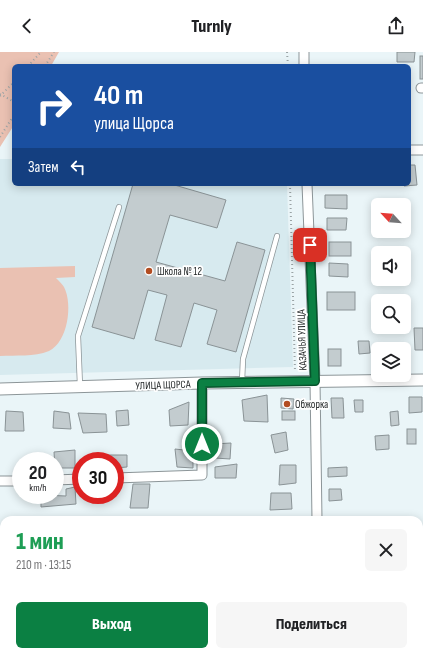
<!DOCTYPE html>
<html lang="ru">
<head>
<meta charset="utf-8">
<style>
  :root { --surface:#fff; --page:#f6f6f6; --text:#202124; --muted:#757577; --accent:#0b8043 }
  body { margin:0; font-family:"Sofia Sans Condensed",sans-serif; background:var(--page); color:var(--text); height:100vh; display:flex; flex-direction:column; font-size:15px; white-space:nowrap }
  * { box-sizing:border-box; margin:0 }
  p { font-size:13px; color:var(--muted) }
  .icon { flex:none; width:22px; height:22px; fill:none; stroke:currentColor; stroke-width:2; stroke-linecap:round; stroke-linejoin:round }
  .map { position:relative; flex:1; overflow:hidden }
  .drawer { position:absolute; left:0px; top:464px; width:423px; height:140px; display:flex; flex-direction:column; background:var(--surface); border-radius:12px 12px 0 0; box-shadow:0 2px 10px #0003 }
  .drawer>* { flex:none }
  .top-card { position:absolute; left:12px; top:12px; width:399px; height:122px; border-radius:6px; box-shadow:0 2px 10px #0003; background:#1a4fa0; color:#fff; overflow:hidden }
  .needle { width:26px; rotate:296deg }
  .tools { position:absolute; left:371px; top:146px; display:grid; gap:8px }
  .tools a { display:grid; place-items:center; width:40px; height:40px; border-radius:6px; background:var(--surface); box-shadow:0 2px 10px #0003; font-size:20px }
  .speed { position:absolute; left:12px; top:400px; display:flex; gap:8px; font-size:20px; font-weight:700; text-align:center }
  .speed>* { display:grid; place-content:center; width:52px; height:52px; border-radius:50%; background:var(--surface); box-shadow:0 2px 10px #0003; line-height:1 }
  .speed small { font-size:10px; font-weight:400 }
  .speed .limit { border:6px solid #d22; background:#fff; color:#111 }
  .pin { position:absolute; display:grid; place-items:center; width:34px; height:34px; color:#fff; margin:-17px; border-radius:8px; box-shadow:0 2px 6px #0006 }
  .me { position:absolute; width:44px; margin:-22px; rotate:0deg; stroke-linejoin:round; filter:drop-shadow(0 0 3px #0008) }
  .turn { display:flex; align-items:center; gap:14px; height:84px; padding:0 16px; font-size:18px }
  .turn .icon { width:52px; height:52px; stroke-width:2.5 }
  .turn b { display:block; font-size:28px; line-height:34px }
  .then { display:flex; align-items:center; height:38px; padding:0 16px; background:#0003; gap:8px; font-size:15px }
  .round { display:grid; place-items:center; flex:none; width:42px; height:42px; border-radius:6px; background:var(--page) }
  .headline { display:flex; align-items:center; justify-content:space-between; height:68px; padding:0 16px }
  h1 { font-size:24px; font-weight:800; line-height:30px; color:#1e9e55 }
  .button { display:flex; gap:8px; margin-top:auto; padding:8px 16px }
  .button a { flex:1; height:46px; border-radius:6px; background:var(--accent); color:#fff; font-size:16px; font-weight:800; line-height:46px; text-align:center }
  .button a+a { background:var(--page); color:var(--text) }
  header { display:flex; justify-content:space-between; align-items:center; height:52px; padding:0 16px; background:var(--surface); font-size:18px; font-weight:800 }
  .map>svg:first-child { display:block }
</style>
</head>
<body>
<header><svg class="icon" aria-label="back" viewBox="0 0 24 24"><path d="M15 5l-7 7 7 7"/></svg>Turnly<svg class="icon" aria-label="share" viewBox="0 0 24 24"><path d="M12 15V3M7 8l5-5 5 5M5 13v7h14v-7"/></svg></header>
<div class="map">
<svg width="423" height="604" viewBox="0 0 423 604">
  <rect width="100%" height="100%" fill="#eaf5f8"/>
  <!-- built -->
  <path fill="#d7eaef" d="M 0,107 L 14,107 L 14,132 L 287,132 L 293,315 L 0,323 Z"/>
  <!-- green -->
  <g fill="#eac1b2">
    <path d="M 0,0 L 59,0 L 51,14 L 14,14 L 14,73 L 0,95 Z"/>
    <path d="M 75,214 L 75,225 L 56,226 C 59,229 62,232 64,235 C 73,252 68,290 49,299 C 34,305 16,303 0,304 L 0,216 Z"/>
  </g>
  <!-- building -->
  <g fill="#c3cccf" stroke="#8a9396">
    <path d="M 397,0 L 415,0 L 414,10 L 397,10 Z"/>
    <rect x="420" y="4" width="3" height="23"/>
    <path d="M 409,113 L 415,113 L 417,133 L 404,134 L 404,132 L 409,132 Z"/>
    <path d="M 133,132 L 171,132 L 226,148 L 217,176 L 170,163 L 156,210 L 225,229 L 237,190 L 265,198 L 236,300 L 207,292 L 217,258 L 194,251 L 181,295 L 155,288 L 167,243 L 148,238 L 134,287 L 92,275 Z"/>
    <path d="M 325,143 L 347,143 L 347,157 L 325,156 Z"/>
    <path d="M 327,166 L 347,166 L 346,178 L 327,178 Z"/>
    <rect x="329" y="190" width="22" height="14"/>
    <path d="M 329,211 L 348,212 L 348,225 L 329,224 Z"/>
    <rect x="327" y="240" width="28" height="18"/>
    <path d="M 414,276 L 423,276 L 423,298 L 415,298 Z"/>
    <path d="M 358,289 L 369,289 L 370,301 L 359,302 Z"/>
    <path d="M 396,294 L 407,294 L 408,310 L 404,310 L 404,297 L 396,297 Z"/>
    <rect x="328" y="297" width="13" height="17"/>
    <path d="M 267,343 L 268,370 L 244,369 L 242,348 Z"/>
    <path d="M 409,345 L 422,345 L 422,360 L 409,361 Z"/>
    <path d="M 281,346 L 294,347 L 293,357 L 281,356 Z"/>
    <path d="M 331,346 L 343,346 L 344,366 L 332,366 Z"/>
    <path d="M 354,348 L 363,348 L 363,360 L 355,360 Z"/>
    <path d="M 189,350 L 188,373 L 170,374 L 169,358 Z"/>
    <path d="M 128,358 L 129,373 L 117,374 L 116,359 Z"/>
    <path d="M 6,359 L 23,360 L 24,379 L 5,379 Z"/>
    <path d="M 54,359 L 69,361 L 71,377 L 53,376 Z"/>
    <rect x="282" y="359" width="13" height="9"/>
    <path d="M 398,359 L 399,373 L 391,374 L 390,360 Z"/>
    <path d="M 78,361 L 106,362 L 107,380 L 83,381 Z"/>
    <rect x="407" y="377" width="9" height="15"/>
    <path d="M 286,380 L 288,398 L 275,401 L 271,383 Z"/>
    <path d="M 389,383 L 389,397 L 376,398 L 375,384 Z"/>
    <path d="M 231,391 L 230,407 L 215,406 L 213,392 Z"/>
    <path d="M 175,397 L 193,399 L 193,416 L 177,415 Z"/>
    <path d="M 75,398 L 75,416 L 55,416 L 54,400 Z"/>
    <path d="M 107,403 L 127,403 L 127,415 L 115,416 L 115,409 L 107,409 Z"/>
    <path d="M 237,412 L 236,426 L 215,426 L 215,415 Z"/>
    <path d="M 280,413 L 296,413 L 296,431 L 279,433 Z"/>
    <path d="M 347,415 L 347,424 L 328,425 L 328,416 Z"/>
    <path d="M 133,432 L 150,432 L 148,456 L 130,456 Z"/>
    <path d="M 75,435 L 76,452 L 41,455 L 41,443 L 66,444 L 66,437 Z"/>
    <path d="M 329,437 L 341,437 L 342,448 L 329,449 Z"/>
    <path d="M 271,441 L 291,441 L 292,457 L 270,458 Z"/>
    <path d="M 296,465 L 296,468 L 274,468 L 274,466 Z"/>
    <path d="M 365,465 L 365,468 L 331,467 Z"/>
    <rect x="419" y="515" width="4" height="29"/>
    <path d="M 0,570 L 4,571 L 4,585 L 0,585 Z"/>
  </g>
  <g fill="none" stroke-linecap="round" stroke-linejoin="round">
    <!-- service casing -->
    <g stroke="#8c9598" stroke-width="6">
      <g id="service">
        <path d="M 242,330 L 243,307 L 277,184"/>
        <path d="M 80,334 L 78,284 L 119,155"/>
      </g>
    </g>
    <!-- minor casing -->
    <g stroke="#8c9598" stroke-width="11">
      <g id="minor">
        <path d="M 304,0 L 304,14"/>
        <path d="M 421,36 L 423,36"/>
        <path d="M 409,98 L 423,98"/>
        <path d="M 307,132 L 315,329 L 317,468"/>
        <path d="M 115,426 L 202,423 L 202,331"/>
        <path d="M 55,428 L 81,427"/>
        <path d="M 0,429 L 21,429"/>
        <path d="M 419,591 L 423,591"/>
        <path d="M 320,600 L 320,604"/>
        <path d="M 74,604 L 188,600"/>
      </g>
    </g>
    <!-- tertiary casing -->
    <g stroke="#8c9598" stroke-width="13">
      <path id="tertiary" d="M 0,337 L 202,331 L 423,328"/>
    </g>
    <!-- path -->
    <g stroke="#9aa3a5" stroke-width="2" stroke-dasharray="1 3" stroke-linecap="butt">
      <path d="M 287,0 L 288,14"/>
      <path d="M 28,14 L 41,0"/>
      <path d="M 45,14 L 54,0"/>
      <path d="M 0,42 L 14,50"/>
      <path d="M 0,44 L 14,30"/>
      <path d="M 0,85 L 14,63"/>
      <path d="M 290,132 L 295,319"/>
    </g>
    <!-- service -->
    <use href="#service" stroke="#fff" stroke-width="4.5"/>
    <!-- minor -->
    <use href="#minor" stroke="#fff" stroke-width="9"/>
    <!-- tertiary -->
    <use href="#tertiary" stroke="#fff" stroke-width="11"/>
  </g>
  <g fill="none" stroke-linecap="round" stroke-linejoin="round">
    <!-- route casing -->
    <g stroke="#07532c" stroke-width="10">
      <path id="route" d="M 202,392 L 202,331 L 315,329 L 310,193"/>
    </g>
    <!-- route -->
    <use href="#route" stroke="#0b8043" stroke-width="7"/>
  </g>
  <!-- markers -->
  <g fill="#b34d22" stroke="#fff" stroke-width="1.5">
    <circle cx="149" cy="219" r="4"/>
    <circle cx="287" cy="352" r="4"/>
  </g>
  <g text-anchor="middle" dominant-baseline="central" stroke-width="3.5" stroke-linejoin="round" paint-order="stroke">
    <!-- poi labels -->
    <g font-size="11" fill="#1f2324" stroke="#fff" text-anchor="start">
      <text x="157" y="219">Школа № 12</text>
      <text x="295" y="352">Обжорка</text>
    </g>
    <!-- street labels -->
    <g font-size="11" fill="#1f2324" stroke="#fff">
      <text transform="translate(302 288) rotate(-92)">КАЗАЧЬЯ УЛИЦА</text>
      <text transform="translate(163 333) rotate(-2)">УЛИЦА ЩОРСА</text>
    </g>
  </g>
</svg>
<div class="tools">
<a><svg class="needle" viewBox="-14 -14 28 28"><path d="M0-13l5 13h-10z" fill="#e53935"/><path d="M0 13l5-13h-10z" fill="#757577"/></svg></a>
<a><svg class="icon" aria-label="sound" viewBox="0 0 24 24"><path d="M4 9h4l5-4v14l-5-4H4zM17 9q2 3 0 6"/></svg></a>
<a><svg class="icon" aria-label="search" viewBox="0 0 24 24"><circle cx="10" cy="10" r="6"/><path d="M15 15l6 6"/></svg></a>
<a><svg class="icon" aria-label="layers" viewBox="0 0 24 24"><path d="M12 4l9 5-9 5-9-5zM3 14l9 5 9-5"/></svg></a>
</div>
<div class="speed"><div>20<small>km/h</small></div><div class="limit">30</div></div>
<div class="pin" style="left:310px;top:193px;background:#d93025"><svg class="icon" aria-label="arrive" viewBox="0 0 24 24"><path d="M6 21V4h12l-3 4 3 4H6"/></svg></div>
<svg class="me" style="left:202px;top:392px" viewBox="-20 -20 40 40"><circle r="17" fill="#0b8043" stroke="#fff" stroke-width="3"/><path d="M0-11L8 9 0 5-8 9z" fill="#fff"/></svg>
<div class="top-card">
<div class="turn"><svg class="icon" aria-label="right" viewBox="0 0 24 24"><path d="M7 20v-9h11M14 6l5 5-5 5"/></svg><div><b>40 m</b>улица Щорса</div></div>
<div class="then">Затем<svg class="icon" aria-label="left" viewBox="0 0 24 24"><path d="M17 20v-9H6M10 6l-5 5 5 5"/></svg></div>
</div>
<section class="drawer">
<div class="headline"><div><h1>1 мин</h1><p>210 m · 13:15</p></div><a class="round"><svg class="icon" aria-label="close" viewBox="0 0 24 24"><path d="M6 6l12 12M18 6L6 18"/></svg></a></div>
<div class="button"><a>Выход</a><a>Поделиться</a></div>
</section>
</div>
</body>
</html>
